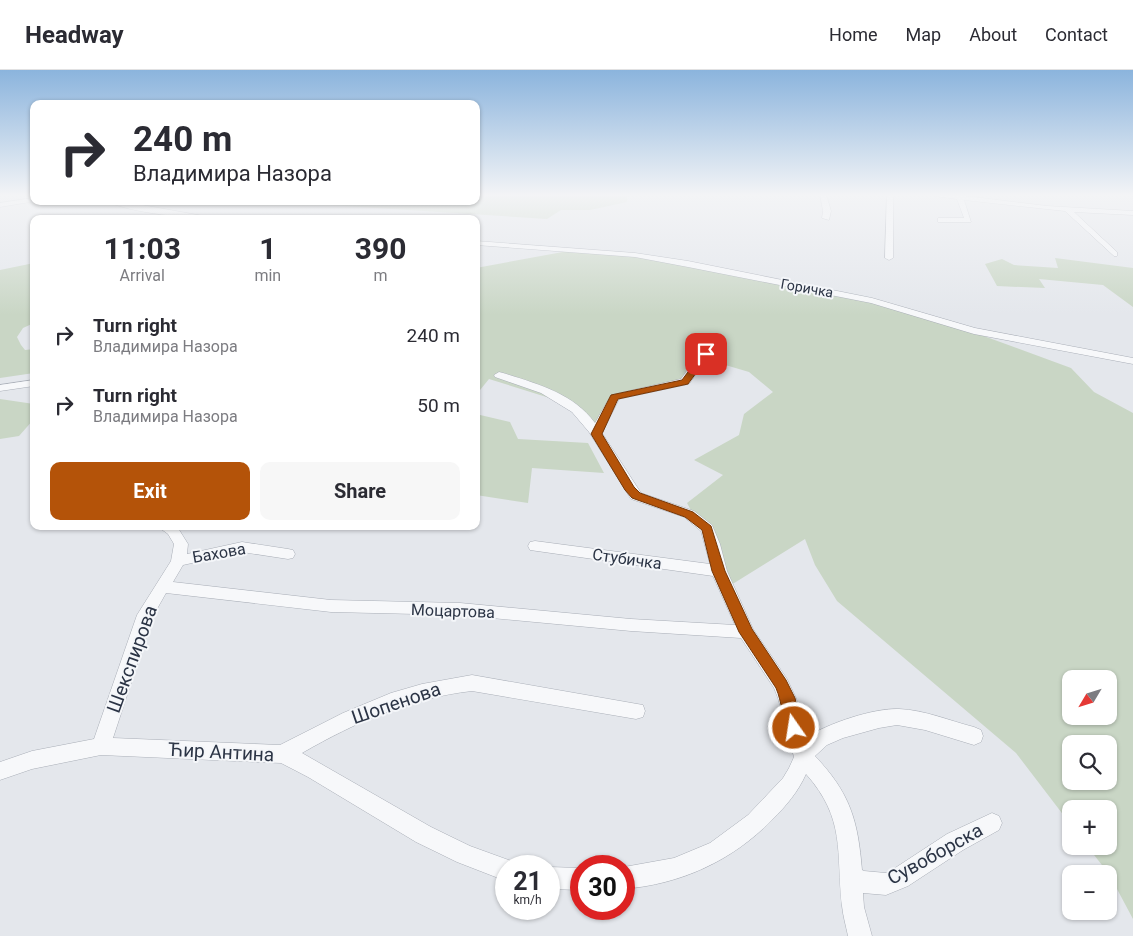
<!DOCTYPE html>
<html lang="en">
<head>
<meta charset="utf-8">
<style>
  :root { --surface:#fff; --page:#f7f7f7; --text:#2b2b33; --muted:#7c7c81; --line:#e1e1e2; --accent:#b45309 }
  body { margin:0; font-family:Roboto,sans-serif; background:var(--page); color:var(--text); height:100vh; display:flex; flex-direction:column; font-size:19px; white-space:nowrap }
  * { box-sizing:border-box; margin:0 }
  p { font-size:16px; color:var(--muted) }
  .icon { flex:none; width:28px; height:28px; fill:none; stroke:currentColor; stroke-width:2; stroke-linecap:round; stroke-linejoin:round }
  .map { position:relative; flex:1; overflow:hidden }
  .panel { position:absolute; left:30px; top:145px; width:450px; height:315px; display:flex; flex-direction:column; background:var(--surface); border-radius:10px; box-shadow:0 1px 4px #0004 }
  .panel>* { flex:none }
  .top-card { position:absolute; left:30px; top:30px; width:450px; height:105px; border-radius:10px; box-shadow:0 1px 4px #0004; background:#fff; color:var(--text); overflow:hidden }
  .needle { width:32px; rotate:232deg }
  .fabs { position:absolute; left:1062px; top:600px; display:grid; gap:10px }
  .fabs a { display:grid; place-items:center; width:55px; height:55px; border-radius:10px; background:var(--surface); box-shadow:0 1px 4px #0004; font-size:25px }
  .speed { position:absolute; left:495px; top:785px; display:flex; gap:10px; font-size:25px; font-weight:700; text-align:center }
  .speed>* { display:grid; place-content:center; width:65px; height:65px; border-radius:50%; background:var(--surface); box-shadow:0 1px 4px #0004; line-height:1 }
  .speed small { font-size:12px; font-weight:400 }
  .speed .limit { border:8px solid #d22; background:#fff; color:#111 }
  .pin { position:absolute; display:grid; place-items:center; width:42px; height:42px; color:#fff; margin:-21px; border-radius:10px; box-shadow:0 2px 8px #0006 }
  .me { position:absolute; width:55px; margin:-28px; rotate:347deg; stroke-linejoin:round; filter:drop-shadow(0 0 4px #0008) }
  .turn { display:flex; align-items:center; gap:18px; height:105px; padding:0 20px; font-size:22px }
  .turn .icon { width:65px; height:65px; stroke-width:2.5 }
  .turn b { display:block; font-size:35px; line-height:42px }
  .eta { display:flex; justify-content:space-evenly; align-items:center; height:85px; text-align:center }
  .eta b { font-size:30px; font-weight:700; line-height:35px }
  .cta { display:flex; gap:10px; margin-top:auto; padding:10px 20px }
  .cta a { flex:1; height:58px; border-radius:10px; background:var(--accent); color:#fff; font-size:20px; font-weight:700; line-height:58px; text-align:center }
  .cta a+a { background:var(--page); color:var(--text) }
  ul { padding:0; list-style:none }
  li { display:flex; align-items:center; gap:15px; height:70px; padding:0 20px }
  li div { flex:1 }
  li b { display:block; font-size:19px }
  li em { font-style:normal }
  header { display:flex; align-items:center; gap:30px; box-sizing:border-box; height:70px; padding:0 25px; background:var(--surface); border-bottom:1px solid var(--line) }
  header strong { font-size:24px }
  nav { display:flex; gap:28px; margin-inline-start:auto; font-size:18px }
  .map>svg:first-child { display:block }
</style>
</head>
<body>
<header>
<strong>Headway</strong>
<nav><a>Home</a><a>Map</a><a>About</a><a>Contact</a></nav>
</header>
<div class="map">
<svg width="1133" height="866" viewBox="0 0 1133 866">
  <rect width="100%" height="100%" fill="#e4e7ec"/>
  <!-- green -->
  <g fill="#c9d6c5" fill-rule="evenodd">
    <path d="M 476,124 L 627,124 L 627,132 L 590,140 L 561,140 L 547,149 L 329,135 L 337,131 L 476,131 Z"/>
    <path d="M 568,181 L 636,187 L 853,227 L 970,261 L 1071,298 L 1094,322 L 1133,343 L 1133,849 L 1109,804 L 1087,776 L 1109,776 L 1109,739 L 1071,739 L 1071,755 L 1016,683 L 837,531 L 815,495 L 805,469 L 731,515 L 687,433 L 723,405 L 694,390 L 739,365 L 744,344 L 773,322 L 749,302 L 695,286 L 682,311 L 612,325 L 594,355 L 556,330 L 489,309 L 476,325 L 476,198 ZM 1071,609 L 1109,609 L 1109,646 L 1071,646 ZM 1071,674 L 1109,674 L 1109,711 L 1071,711 Z"/>
    <path d="M 1055,188 L 1133,198 L 1133,237 L 1103,215 L 1039,209 L 1045,218 L 997,216 L 985,194 L 1002,189 L 1014,195 L 1058,198 Z"/>
    <path d="M 34,193 L 34,253 L 23,258 L 17,267 L 21,275 L 25,280 L 34,279 L 34,303 L 0,308 L 0,200 Z"/>
    <path d="M 0,329 L 34,334 L 34,349 L 19,366 L 0,369 Z"/>
    <path d="M 476,344 L 510,352 L 518,369 L 588,373 L 604,403 L 532,398 L 528,433 L 476,425 Z"/>
  </g>
  <g fill="none" stroke-linecap="round" stroke-linejoin="round">
    <!-- street casing -->
    <g stroke="#a9aeb7" stroke-width="1">
      <g id="street">
        <path d="M 820,124 L 826,124 L 831,141 L 829,150 L 822,148 L 823,141 Z"/>
        <path d="M 887,124 L 893,124 L 893,188 L 889,190 L 885,188 Z"/>
        <path d="M 931,124 L 949,124 L 1047,136 L 1133,141 L 1133,145 L 1074,142 L 1117,182 L 1117,186 L 1114,186 L 1065,141 L 964,130 L 971,152 L 938,152 L 938,148 L 964,148 L 957,129 L 934,126 Z"/>
        <path d="M 34,128 L 34,131 L 36,131 L 0,137 L 0,133 Z"/>
        <path d="M 107,131 L 120,131 L 220,149 C 194,149 128,143 107,131 Z"/>
        <path d="M 476,171 L 635,183 L 688,191 L 872,228 L 975,258 L 1133,288 L 1133,294 L 974,264 L 871,233 L 688,197 L 635,187 L 476,175 Z"/>
        <path d="M 716,265 L 721,268 L 689,314 L 619,329 L 602,363 L 641,423 L 694,441 L 712,455 L 720,474 L 727,501 L 753,559 L 787,609 L 796,628 L 807,667 C 829,653 874,638 899,639 C 925,640 950,651 974,657 L 981,660 L 983,666 L 981,672 L 974,675 L 925,660 L 897,655 L 879,658 L 843,668 L 827,675 L 815,686 C 850,723 858,750 862,800 L 864,801 L 886,803 L 892,800 L 947,764 L 992,743 L 999,746 L 1002,753 L 999,760 L 963,780 L 908,816 L 886,825 L 863,823 L 864,837 L 872,866 L 848,866 C 846,856 843,846 842,836 C 836,782 846,749 806,704 C 798,722 786,736 772,750 C 732,791 681,814 624,819 L 624,797 L 674,788 L 710,773 L 748,745 L 783,708 L 789,698 L 794,687 L 778,628 L 774,618 L 741,568 L 631,561 L 460,545 L 331,542 L 166,523 L 153,546 L 113,668 L 280,675 L 343,643 L 391,623 L 422,614 L 472,605 L 643,635 L 645,641 L 643,647 L 636,649 L 472,621 C 410,628 356,652 302,683 L 431,757 L 470,776 L 514,792 L 515,796 L 506,796 L 506,811 L 457,792 L 416,772 L 308,707 L 281,693 L 101,685 L 32,699 L 0,710 L 0,692 L 32,681 L 94,669 L 137,545 L 171,491 L 174,474 L 168,464 L 157,456 L 178,458 L 188,474 L 187,484 L 242,472 L 288,479 L 293,480 L 295,484 L 293,488 L 288,489 L 242,482 L 183,495 L 173,512 L 331,530 L 460,533 L 631,549 L 735,555 L 713,506 L 530,480 L 528,476 L 530,472 L 535,471 L 710,494 L 701,461 L 684,447 L 631,429 L 589,362 L 572,342 L 541,323 L 495,307 L 494,305 L 499,302 L 503,303 C 537,314 573,323 595,353 L 611,325 L 681,309 L 712,266 Z"/>
        <path d="M 34,310 L 34,316 L 0,321 L 0,315 Z"/>
        <path d="M 549,797 L 581,798 L 581,820 L 549,819 Z"/>
      </g>
    </g>
    <!-- street -->
    <use href="#street" fill="#f7f8fa" fill-rule="evenodd"/>
  </g>
  <!-- sky -->
  <linearGradient id="sky" x2="0" y2="1"><stop stop-color="#8bb4dd"/><stop offset="0.51" stop-color="#f3f4f6"/><stop offset="1" stop-color="#f3f4f6" stop-opacity="0"/></linearGradient>
  <rect width="1133" height="245" fill="url(#sky)"/>
  <!-- route -->
  <path fill="#b45309" stroke="#753606" d="M 703,282 L 710,284 L 688,314 L 618,329 L 602,364 L 634,417 L 640,423 L 693,442 L 711,456 L 725,501 L 752,559 L 786,610 L 795,628 L 802,658 L 800,663 L 794,665 L 789,663 C 782,648 782,632 776,618 L 739,562 L 712,501 L 702,460 L 685,447 L 632,428 L 625,420 L 591,364 L 611,325 L 682,310 Z"/>
  <g text-anchor="middle" dominant-baseline="central" stroke-width="4" stroke-linejoin="round" paint-order="stroke">
    <!-- far-street labels -->
    <g font-size="14" fill="#2b3445" stroke="#f4f6f9">
      <text transform="translate(807 218) rotate(10)">Горичка</text>
    </g>
    <!-- street labels -->
    <g font-size="16" fill="#2b3445" stroke="#f4f6f9">
      <text transform="translate(219 483) rotate(-10)">Бахова</text>
      <text transform="translate(627 489) rotate(8)">Стубичка</text>
      <text transform="translate(453 541) rotate(2)">Моцартова</text>
    </g>
    <!-- near-street labels -->
    <g font-size="19" fill="#2b3445" stroke="#f4f6f9">
      <text transform="translate(132 589) rotate(-70)">Шекспирова</text>
      <text transform="translate(396 633) rotate(-19)">Шопенова</text>
      <text transform="translate(221 682) rotate(3)">Ћир Антина</text>
      <text transform="translate(935 784) rotate(-29)">Сувоборска</text>
    </g>
  </g>
</svg>
<div class="fabs">
<a><svg class="needle" viewBox="-14 -14 28 28"><path d="M0-13l5 13h-10z" fill="#e53935"/><path d="M0 13l5-13h-10z" fill="#7c7c81"/></svg></a>
<a><svg class="icon" aria-label="search" viewBox="0 0 24 24"><circle cx="10" cy="10" r="6"/><path d="M15 15l6 6"/></svg></a>
<a>+</a>
<a>−</a>
</div>
<div class="speed"><div>21<small>km/h</small></div><div class="limit">30</div></div>
<div class="pin" style="left:706px;top:284px;background:#d93025"><svg class="icon" aria-label="arrive" viewBox="0 0 24 24"><path d="M6 21V4h12l-3 4 3 4H6"/></svg></div>
<svg class="me" style="left:794px;top:658px" viewBox="-20 -20 40 40"><circle r="17" fill="#b45309" stroke="#fff" stroke-width="3"/><path d="M0-11L8 9 0 5-8 9z" fill="#fff"/></svg>
<div class="top-card">
<div class="turn"><svg class="icon" aria-label="right" viewBox="0 0 24 24"><path d="M7 20v-9h11M14 6l5 5-5 5"/></svg><div><b>240 m</b>Владимира Назора</div></div>
</div>
<section class="panel">
<div class="eta">
<div><b>11:03</b><p>Arrival</p></div>
<div><b>1</b><p>min</p></div>
<div><b>390</b><p>m</p></div>
</div>
<ul>
<li><svg class="icon" aria-label="right" viewBox="0 0 24 24"><path d="M7 20v-9h11M14 6l5 5-5 5"/></svg><div><b>Turn right</b><p>Владимира Назора</p></div><em>240 m</em></li>
<li><svg class="icon" aria-label="right" viewBox="0 0 24 24"><path d="M7 20v-9h11M14 6l5 5-5 5"/></svg><div><b>Turn right</b><p>Владимира Назора</p></div><em>50 m</em></li>
</ul>
<div class="cta"><a>Exit</a><a>Share</a></div>
</section>
</div>
</body>
</html>
